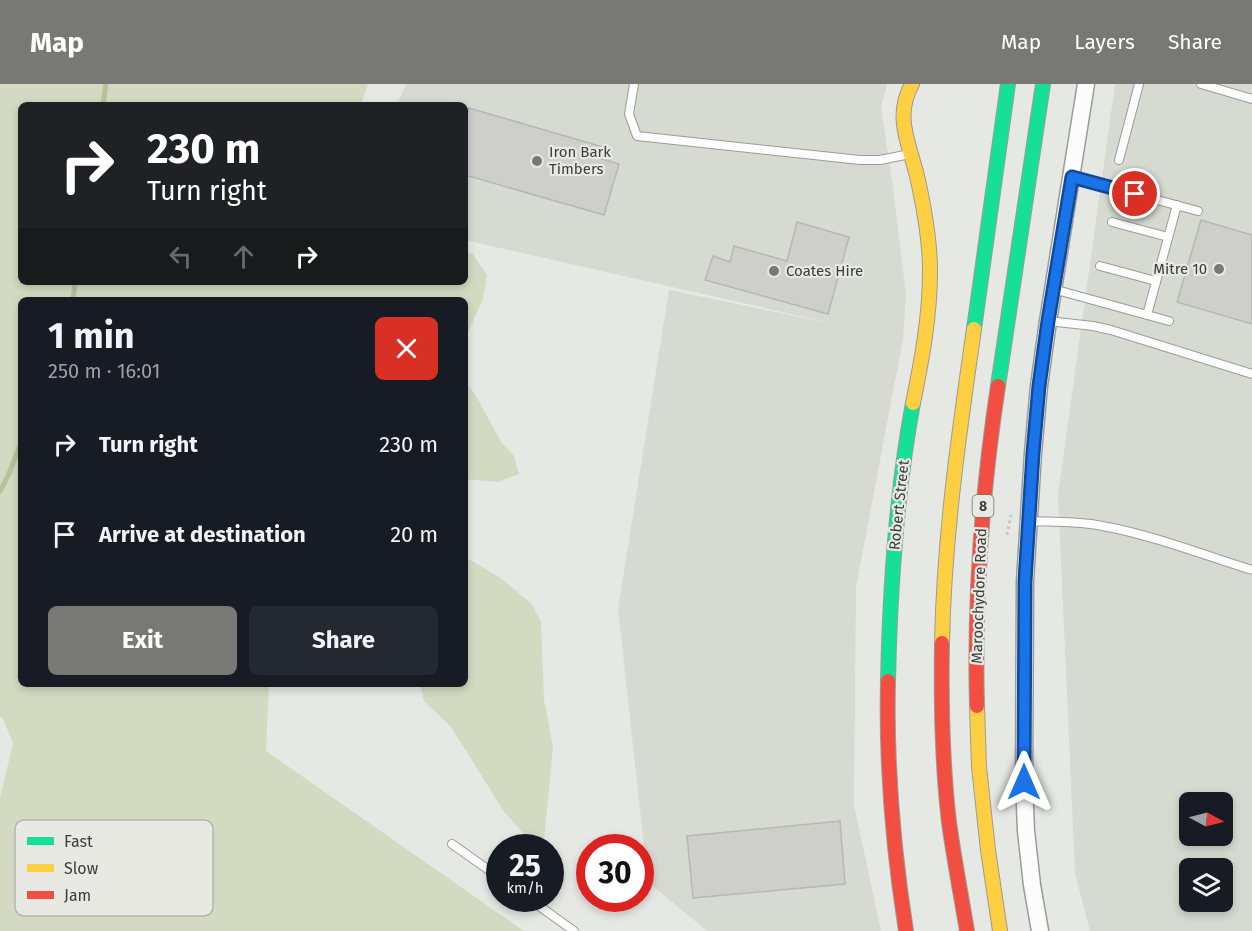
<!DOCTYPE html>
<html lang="en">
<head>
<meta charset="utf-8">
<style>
  :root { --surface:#171b24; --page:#242831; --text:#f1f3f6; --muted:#9ea1a6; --accent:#787975 }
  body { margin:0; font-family:"Fira Sans",sans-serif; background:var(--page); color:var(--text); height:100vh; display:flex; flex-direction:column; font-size:22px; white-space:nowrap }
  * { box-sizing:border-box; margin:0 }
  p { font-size:20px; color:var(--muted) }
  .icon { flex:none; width:33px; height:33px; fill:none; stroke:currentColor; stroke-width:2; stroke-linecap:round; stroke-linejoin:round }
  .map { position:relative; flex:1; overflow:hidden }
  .panel { position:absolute; left:18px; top:213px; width:450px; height:390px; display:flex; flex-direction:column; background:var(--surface); border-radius:9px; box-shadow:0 3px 9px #0003 }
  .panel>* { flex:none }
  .top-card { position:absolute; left:18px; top:18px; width:450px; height:183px; border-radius:9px; box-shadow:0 3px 9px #0003; background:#202124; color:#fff; overflow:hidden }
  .needle { width:39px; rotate:97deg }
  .fabs { position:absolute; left:1179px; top:708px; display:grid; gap:12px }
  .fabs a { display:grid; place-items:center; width:54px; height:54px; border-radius:9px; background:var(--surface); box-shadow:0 3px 9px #0003; font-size:30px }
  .speed { position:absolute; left:486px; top:750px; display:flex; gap:12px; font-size:30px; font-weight:700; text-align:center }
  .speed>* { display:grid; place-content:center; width:78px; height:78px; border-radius:50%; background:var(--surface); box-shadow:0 3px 9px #0003; line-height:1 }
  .speed small { font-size:15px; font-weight:400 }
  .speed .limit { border:9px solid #d22; background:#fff; color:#111 }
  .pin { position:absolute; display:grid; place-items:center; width:51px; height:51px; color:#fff; margin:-26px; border:3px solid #fff; border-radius:50%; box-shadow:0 2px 6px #0007 }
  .me { position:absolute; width:66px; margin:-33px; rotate:0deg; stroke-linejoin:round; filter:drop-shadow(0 0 4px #0008) }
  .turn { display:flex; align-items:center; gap:21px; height:126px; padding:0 30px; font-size:27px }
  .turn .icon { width:78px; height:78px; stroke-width:2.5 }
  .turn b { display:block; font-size:42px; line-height:51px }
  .lanes { display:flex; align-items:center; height:57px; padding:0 30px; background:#0003; justify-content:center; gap:30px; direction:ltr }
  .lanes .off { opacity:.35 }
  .round { display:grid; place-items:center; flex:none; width:63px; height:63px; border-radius:9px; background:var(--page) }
  .overview { display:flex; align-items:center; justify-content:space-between; height:102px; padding:0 30px }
  h1 { font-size:36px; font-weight:700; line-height:45px }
  .button { display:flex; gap:12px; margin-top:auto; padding:12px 30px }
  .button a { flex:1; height:69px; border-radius:9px; background:var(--accent); color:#fff; font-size:24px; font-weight:700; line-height:69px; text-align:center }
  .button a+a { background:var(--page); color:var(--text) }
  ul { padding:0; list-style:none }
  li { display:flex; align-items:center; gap:18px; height:90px; padding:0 30px }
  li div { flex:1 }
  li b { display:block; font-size:22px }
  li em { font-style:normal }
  header { display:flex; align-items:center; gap:36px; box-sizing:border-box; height:84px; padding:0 30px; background:var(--accent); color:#fff }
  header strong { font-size:28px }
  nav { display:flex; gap:33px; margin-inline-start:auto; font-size:21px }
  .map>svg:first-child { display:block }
</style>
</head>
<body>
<header>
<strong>Map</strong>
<nav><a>Map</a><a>Layers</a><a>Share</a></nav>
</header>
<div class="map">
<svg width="1252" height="847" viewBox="0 0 1252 847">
  <rect width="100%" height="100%" fill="#e6e8e3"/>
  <!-- built -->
  <g fill="#d7dad0" fill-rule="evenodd">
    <path d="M 406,0 L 887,0 L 881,24 L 892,95 L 906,212 L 903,255 L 856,503 L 854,721 L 881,847 L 707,847 L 648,798 L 618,525 L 669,206 L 844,242 L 465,156 L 465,21 L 397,21 Z"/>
    <path d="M 1115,0 L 1252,0 L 1252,847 L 1090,847 L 1075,789 L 1058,411 ZM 1190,718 L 1222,718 L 1222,752 L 1190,752 ZM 1190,784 L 1222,784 L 1222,818 L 1190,818 Z"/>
  </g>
  <!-- green -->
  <g fill="#d4dac2">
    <path d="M 0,0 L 368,0 L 361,21 L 21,21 L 21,198 L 465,198 L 465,169 L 472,169 L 487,191 L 483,215 L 465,255 L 465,216 L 21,216 L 21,600 L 269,600 L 266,667 L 524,847 L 0,847 L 0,714 L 13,659 L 3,635 L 0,632 Z"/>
    <path d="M 465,297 L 476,312 L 501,358 L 514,372 L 519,390 L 498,398 L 465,395 Z"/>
    <path d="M 465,473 L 499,493 L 531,519 L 541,538 L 544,616 L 553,663 L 544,757 L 523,749 L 505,729 L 451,643 L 424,617 L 420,600 L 465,600 Z"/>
  </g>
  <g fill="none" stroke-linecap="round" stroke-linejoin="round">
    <!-- stream -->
    <g stroke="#b8c29b" stroke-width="5">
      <path d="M 103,21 L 106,0"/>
      <path d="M 73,216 L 75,198"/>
      <path d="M 0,407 L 8,392 L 21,359"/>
    </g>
  </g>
  <!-- building -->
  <g fill="#cecfcb" stroke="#b6b8b4" stroke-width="1.5">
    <path d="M 469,24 L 603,63 L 599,74 L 619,80 L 604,131 L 465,91 L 465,37 Z"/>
    <path d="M 1201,136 L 1252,151 L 1252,240 L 1177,218 Z"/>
    <path d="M 797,138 L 849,153 L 828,230 L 705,196 L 713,172 L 730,178 L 734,162 L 787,177 Z"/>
    <path d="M 840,737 L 845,800 L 693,814 L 687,752 Z"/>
  </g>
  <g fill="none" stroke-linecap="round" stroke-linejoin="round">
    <!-- lane casing -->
    <g stroke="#9b9c99" stroke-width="10">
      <g id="lane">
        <path d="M 634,0 L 629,30 L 637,52 L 860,76 L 880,76 L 910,70"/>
        <path d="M 1201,0 L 1252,15"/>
        <path d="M 1119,76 L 1139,0"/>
        <path d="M 1072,93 L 1198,127"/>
        <path d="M 1112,138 L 1168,153"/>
        <path d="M 1100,182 L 1156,197"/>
        <path d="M 1053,205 L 1169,237"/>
        <path d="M 1147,231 L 1177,121"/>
        <path d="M 1048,237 L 1093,242 L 1111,246 L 1252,290"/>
        <path d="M 1028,437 C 1051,438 1074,437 1097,441 C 1150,450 1201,470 1252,486"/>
        <path d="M 452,760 L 500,794"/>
        <path d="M 528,814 L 574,847"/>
      </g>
    </g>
    <!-- street casing -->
    <g stroke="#9b9c99" stroke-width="19">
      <path id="street" d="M 1040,847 L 1032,801 L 1026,747 L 1024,698 L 1025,497 L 1033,369 L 1039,302 L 1048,237 L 1086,0"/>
    </g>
    <!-- fast casing -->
    <g stroke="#9b9c99" stroke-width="16">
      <g id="fast">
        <path d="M 974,245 L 1008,0"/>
        <path d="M 998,302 L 1043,0"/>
        <path d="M 888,597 C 890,504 896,410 913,319"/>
      </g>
    </g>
    <!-- slow casing -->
    <g stroke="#9b9c99" stroke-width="16">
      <g id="slow">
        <path d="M 912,0 C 894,33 909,59 917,92 C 924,123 930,155 930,187 C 930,232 922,275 913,319"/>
        <path d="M 942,559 C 944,453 959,349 974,245"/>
        <path d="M 977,622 L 979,683 L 988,766 L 1000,847"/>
      </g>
    </g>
    <!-- jam casing -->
    <g stroke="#9b9c99" stroke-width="16">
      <g id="jam">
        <path d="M 942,559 C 941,618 942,679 949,738 C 954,775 961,811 967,847"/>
        <path d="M 888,597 C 886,681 893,764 906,847"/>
        <path d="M 977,622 C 974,514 982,408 998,302"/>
      </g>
    </g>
    <!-- path -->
    <path stroke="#c8c8c8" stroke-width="3" stroke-dasharray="3 3" stroke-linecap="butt" d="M 1007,451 L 1011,431"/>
    <!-- lane -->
    <use href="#lane" stroke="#fbfcfb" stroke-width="8"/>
    <!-- street -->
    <use href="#street" stroke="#fbfcfb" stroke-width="16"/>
    <!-- fast -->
    <use href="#fast" stroke="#16e098" stroke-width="14"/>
    <!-- slow -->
    <use href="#slow" stroke="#ffcf43" stroke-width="14"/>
    <!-- jam -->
    <use href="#jam" stroke="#f24e42" stroke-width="14"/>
  </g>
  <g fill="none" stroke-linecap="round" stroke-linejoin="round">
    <!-- route casing -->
    <g stroke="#114b97" stroke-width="15">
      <path id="route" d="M 1024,698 L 1025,497 L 1033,369 L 1039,302 L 1048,237 L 1072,93 L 1135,110"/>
    </g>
    <!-- route -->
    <use href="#route" stroke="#1a73e8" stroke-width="10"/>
  </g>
  <!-- markers -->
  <g fill="#787975" stroke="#e7e9e2" stroke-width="2">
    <circle cx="537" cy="77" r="6"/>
    <circle cx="1219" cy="185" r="6"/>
    <circle cx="774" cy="187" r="6"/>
  </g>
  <g text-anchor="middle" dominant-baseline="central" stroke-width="4.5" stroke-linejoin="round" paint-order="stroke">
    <!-- shield labels -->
    <rect fill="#e7e9e2" stroke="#6f716c" stroke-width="1.5" x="972.5" y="411" width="21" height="22" rx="4.5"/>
    <g font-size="14" font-weight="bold" fill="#3c3d3a">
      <text x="983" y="422">8</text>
    </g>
    <!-- poi labels -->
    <g font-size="15" fill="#3c3d3a" stroke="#e7e9e2" text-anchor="start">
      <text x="549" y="68">Iron Bark<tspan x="549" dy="17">Timbers</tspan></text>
      <text x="1207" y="185" text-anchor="end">Mitre 10</text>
      <text x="786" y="187">Coates Hire</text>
    </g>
    <!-- street labels -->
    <g font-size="15" fill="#3c3d3a" stroke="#e7e9e2">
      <text transform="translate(899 421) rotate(-84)">Robert Street</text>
      <text transform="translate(979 512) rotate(-88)">Maroochydore Road</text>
    </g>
  </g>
  <!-- legend -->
  <rect x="15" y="736" width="198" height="96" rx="9" fill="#e7e9e2" stroke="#b4b5b0" stroke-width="1.5"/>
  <rect x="27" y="753" width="27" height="8" fill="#16e098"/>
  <rect x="27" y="780" width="27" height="8" fill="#ffcf43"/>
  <rect x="27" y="807" width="27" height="8" fill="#f24e42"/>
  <g font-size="16" fill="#3c3d3a">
    <text x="64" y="763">Fast</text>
    <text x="64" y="790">Slow</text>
    <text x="64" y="817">Jam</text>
  </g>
</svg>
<div class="fabs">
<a><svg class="needle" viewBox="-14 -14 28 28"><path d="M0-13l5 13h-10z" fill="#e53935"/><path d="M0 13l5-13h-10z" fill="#9ea1a6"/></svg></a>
<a><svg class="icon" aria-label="layers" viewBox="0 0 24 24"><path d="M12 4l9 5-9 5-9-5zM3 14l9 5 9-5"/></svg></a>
</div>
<div class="speed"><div>25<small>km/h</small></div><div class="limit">30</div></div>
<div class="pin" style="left:1135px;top:110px;background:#d93025"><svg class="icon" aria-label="arrive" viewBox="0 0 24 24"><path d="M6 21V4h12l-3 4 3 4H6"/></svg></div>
<svg class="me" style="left:1024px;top:698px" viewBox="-20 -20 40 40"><path d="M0-17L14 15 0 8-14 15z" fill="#1a73e8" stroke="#fff" stroke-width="4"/></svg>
<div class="top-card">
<div class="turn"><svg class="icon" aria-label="right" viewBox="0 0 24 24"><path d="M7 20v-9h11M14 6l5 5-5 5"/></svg><div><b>230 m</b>Turn right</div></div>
<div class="lanes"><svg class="icon off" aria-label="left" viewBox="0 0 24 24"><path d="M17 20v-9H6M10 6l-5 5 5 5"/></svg><svg class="icon off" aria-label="ahead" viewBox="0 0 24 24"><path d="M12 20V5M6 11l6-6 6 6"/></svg><svg class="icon" aria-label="right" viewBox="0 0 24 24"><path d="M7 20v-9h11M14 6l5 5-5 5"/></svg></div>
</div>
<section class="panel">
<div class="overview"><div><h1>1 min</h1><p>250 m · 16:01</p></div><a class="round" style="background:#d93025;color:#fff"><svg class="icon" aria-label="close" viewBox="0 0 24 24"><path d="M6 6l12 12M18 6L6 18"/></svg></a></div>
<ul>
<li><svg class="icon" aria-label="right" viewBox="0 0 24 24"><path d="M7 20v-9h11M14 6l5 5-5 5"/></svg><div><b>Turn right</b></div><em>230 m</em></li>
<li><svg class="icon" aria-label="arrive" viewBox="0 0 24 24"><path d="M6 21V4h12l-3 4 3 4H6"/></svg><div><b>Arrive at destination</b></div><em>20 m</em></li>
</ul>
<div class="button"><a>Exit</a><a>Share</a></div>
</section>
</div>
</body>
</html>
